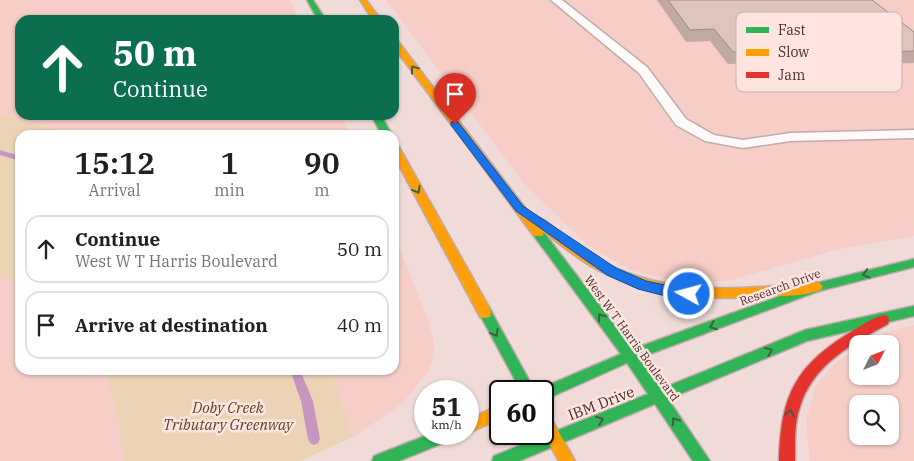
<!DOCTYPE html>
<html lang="en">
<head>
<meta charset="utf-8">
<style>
  :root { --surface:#fff; --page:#f6f6f6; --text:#202124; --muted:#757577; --line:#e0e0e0 }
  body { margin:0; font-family:"IBM Plex Serif",serif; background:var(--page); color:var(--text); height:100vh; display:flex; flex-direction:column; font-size:19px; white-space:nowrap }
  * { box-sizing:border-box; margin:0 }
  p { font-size:16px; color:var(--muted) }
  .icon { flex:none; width:28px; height:28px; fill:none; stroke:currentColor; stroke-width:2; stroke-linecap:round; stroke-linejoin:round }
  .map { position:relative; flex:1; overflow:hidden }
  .side { position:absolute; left:15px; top:130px; width:384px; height:245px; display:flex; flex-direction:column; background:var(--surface); border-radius:15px; box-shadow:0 1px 4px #0004 }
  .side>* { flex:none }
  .guide { position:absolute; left:15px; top:15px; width:384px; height:105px; border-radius:15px; box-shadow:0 1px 4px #0004; background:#0b6e4f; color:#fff; overflow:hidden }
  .needle { width:32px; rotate:48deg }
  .tools { position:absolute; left:849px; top:335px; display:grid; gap:10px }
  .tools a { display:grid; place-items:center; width:50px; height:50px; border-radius:10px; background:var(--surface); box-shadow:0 1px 4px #0004; font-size:25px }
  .speed { position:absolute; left:414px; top:380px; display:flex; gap:10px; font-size:25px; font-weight:700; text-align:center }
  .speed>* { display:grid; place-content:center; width:65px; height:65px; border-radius:50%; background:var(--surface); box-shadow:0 1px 4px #0004; line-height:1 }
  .speed small { font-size:12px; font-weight:400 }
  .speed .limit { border:2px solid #111; border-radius:8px; background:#fff; color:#111 }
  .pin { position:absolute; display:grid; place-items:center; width:42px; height:42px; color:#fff; margin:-51px -21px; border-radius:50% 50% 50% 0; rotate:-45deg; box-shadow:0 0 5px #0007 }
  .pin .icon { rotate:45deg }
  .me { position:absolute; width:55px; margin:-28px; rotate:277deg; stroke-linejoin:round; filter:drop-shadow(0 0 4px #0008) }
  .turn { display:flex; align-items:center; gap:18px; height:105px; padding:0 15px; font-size:22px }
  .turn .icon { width:65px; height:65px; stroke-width:2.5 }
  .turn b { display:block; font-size:35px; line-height:42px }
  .eta { display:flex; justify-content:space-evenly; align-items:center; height:85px; text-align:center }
  .eta b { font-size:30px; font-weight:600; line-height:35px }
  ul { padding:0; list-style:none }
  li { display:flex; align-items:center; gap:15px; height:68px; margin:0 10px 8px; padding:0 5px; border:2px solid var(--line); border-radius:15px }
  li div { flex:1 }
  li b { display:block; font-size:19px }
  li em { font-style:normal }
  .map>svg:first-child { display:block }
</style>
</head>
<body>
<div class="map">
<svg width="914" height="461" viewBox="0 0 914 461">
  <rect width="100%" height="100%" fill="#f0dbd8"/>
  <!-- built -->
  <g fill="#f6cdc7" fill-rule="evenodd">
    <path d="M 0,0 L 290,0 L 300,20 L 20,20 L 20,115 L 342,115 L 350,135 L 80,135 L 0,115 Z"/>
    <path d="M 386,0 L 914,0 L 914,236 L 835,250 L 728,281 L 677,281 L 630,270 L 586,244 L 523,182 Z"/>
    <path d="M 394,234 L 428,320 L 434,342 L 434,355 L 428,371 L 402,404 L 353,437 L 331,370 L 394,370 Z"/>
    <path d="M 0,274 L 20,288 L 20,370 L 104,370 L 119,423 L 123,461 L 0,461 Z"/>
    <path d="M 914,325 L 914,461 L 810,461 L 806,421 L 815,388 L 832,366 L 857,347 L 858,376 L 890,376 L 890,344 L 864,344 L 884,333 ZM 858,404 L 890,404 L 890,436 L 858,436 Z"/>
  </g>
  <!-- green -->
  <g fill="#ead4b5">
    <path d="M 0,115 L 80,135 L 20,135 L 20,288 L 0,274 Z"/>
    <path d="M 104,370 L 331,370 L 353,437 L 300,461 L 123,461 L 119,423 Z"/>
  </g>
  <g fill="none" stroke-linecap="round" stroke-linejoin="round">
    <!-- stream -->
    <g fill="#c796bf" fill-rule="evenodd">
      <path d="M 0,150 L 20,156 L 20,161 L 0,155 Z"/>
      <path d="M 290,370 L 300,370 L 313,401 L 320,439 L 318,443 L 314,445 L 310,443 L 308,439 L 301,401 Z"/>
    </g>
    <!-- lane casing -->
    <g stroke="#c0aba8" stroke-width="3">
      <path id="lane" d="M 551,0 L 562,0 L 647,67 L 686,119 L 714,135 L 743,140 L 790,133 L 914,130 L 914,138 L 790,141 L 743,148 L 705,141 L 676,125 L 639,73 Z"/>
    </g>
    <!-- fast casing -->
    <g stroke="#c0aba8" stroke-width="3">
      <g id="fast">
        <path d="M 307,0 L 313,0 L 326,20 L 318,20 Z"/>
        <path d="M 371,115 L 381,115 L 392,135 L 382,135 Z"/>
        <path d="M 538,229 L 542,230 L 633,349 L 813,284 L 914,259 L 914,267 L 819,291 L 639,358 L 661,389 L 805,330 L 914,306 L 914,316 L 807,341 L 668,399 L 710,461 L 693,461 L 655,404 L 519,461 L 492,461 L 494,456 L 648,394 L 627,363 L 542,401 L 542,391 L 537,390 L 621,354 L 534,236 L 532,233 Z"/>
        <path d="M 485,308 L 490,309 L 535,391 L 521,391 L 479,313 L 480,309 Z"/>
        <path d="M 430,434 L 456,434 L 453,439 L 399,461 L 372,461 L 374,456 Z"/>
      </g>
    </g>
    <!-- slow casing -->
    <g stroke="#c0aba8" stroke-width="3">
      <g id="slow">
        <path d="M 360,0 L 366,0 L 381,20 L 373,20 Z"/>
        <path d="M 394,40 L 397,40 L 535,221 L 540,219 L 544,220 C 564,235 584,252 607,264 C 673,297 746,289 817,282 L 821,284 L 823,287 L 821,290 C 802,297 777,296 757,297 C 699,300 643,296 591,266 C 574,256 558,243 542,230 L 544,233 L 542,236 L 534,236 L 394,47 Z"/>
        <path d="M 394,144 L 399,147 L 490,309 L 491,313 L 490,317 L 485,318 L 480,317 L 394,156 Z"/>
        <path d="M 500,405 L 500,419 L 468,433 L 468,419 Z"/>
        <path d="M 542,409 L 547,411 L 575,461 L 559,461 L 542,431 Z"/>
      </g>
    </g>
    <!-- jam casing -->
    <g stroke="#c0aba8" stroke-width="3">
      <path id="jam" d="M 883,315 L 888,316 L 889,320 L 888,324 C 852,344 812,365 800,407 C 794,424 795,443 795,461 L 779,461 C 781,400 792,369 846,335 C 857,328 870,319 883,315 Z"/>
    </g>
    <!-- lane -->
    <use href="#lane" fill="#fdfaf9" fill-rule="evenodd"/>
    <!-- fast -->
    <use href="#fast" fill="#30b455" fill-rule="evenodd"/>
    <!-- slow -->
    <use href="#slow" fill="#ff9f0a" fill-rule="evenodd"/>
    <!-- jam -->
    <use href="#jam" fill="#e5322d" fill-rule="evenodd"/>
  </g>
  <!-- wall -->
  <path fill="#bfa9a1" d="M 657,0 L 872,0 L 914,32 L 914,63 L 761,68 L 757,63 L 728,64 L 710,41 L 686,42 Z"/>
  <!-- building -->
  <path fill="#dec5bb" stroke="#9b8a83" d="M 668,0 L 872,0 L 914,32 L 914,51 L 766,55 L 762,51 L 733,52 L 714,29 L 690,30 Z"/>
  <!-- one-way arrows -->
  <defs><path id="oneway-chevron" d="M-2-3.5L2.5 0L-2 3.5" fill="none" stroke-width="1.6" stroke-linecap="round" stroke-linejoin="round" transform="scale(1.25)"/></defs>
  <g stroke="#405f3b">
    <use href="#oneway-chevron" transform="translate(414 69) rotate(-127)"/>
    <use href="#oneway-chevron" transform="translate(417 190) rotate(61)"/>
    <use href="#oneway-chevron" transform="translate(866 274) rotate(165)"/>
    <use href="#oneway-chevron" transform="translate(601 317) rotate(-127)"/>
    <use href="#oneway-chevron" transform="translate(713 326) rotate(159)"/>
    <use href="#oneway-chevron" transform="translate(495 333) rotate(61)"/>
    <use href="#oneway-chevron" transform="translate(769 351) rotate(-23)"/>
    <use href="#oneway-chevron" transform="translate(790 413) rotate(-79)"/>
    <use href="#oneway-chevron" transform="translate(600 420) rotate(-21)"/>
    <use href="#oneway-chevron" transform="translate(675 421) rotate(-124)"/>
  </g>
  <!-- route -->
  <path fill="#1a73e8" stroke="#114b97" d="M 451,122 L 458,122 L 523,206 L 616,268 L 646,281 L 693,291 L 695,294 L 693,297 L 673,298 L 638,289 L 607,275 L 516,211 L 451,125 Z"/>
  <g text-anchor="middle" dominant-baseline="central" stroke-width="5" stroke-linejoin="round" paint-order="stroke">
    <!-- street labels -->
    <g font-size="12" fill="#49312d" stroke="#ffe4e0">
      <text transform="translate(780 287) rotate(-20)">Research Drive</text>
      <text transform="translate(632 338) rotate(54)">West W T Harris Boulevard</text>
    </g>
    <!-- near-street labels -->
    <g font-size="15" fill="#49312d" stroke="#ffe4e0">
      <text transform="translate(601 403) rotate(-21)">IBM Drive</text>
    </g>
    <!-- near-park labels -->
    <g font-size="15" font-style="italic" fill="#564823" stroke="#ffe4e0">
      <text x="228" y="407">Doby Creek<tspan x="228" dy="17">Tributary Greenway</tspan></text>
    </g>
  </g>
  <!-- legend -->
  <rect x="736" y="12" width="166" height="80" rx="8" fill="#ffe4e0" stroke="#c8aeaa" stroke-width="1"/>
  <rect x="746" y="27" width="23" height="6" fill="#30b455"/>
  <rect x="746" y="49" width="23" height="7" fill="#ff9f0a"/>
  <rect x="746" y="72" width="23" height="6" fill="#e5322d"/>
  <g font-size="14" fill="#49312d">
    <text x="778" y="35">Fast</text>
    <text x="778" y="57">Slow</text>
    <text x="778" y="80">Jam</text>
  </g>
</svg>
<div class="tools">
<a><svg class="needle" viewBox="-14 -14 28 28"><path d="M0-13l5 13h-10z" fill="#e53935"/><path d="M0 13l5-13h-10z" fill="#757577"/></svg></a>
<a><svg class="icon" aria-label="search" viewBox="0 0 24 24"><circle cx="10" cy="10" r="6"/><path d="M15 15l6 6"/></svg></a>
</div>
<div class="speed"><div>51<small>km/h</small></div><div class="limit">60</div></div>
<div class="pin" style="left:455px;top:124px;background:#d93025"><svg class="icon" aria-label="arrive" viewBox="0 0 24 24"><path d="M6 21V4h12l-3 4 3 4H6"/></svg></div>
<svg class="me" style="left:689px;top:294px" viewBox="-20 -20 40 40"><circle r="17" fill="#1a73e8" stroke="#fff" stroke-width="3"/><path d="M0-11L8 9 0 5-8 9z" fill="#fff"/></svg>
<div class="guide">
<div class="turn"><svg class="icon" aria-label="ahead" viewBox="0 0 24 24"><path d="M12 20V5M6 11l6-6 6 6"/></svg><div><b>50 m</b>Continue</div></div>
</div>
<section class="side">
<div class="eta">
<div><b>15:12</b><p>Arrival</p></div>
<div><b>1</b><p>min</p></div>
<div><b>90</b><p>m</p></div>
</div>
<ul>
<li><svg class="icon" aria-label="ahead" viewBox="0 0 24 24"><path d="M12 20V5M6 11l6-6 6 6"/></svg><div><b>Continue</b><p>West W T Harris Boulevard</p></div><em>50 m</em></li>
<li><svg class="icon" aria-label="arrive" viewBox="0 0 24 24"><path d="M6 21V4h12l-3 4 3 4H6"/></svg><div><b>Arrive at destination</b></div><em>40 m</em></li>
</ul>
</section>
</div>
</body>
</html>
